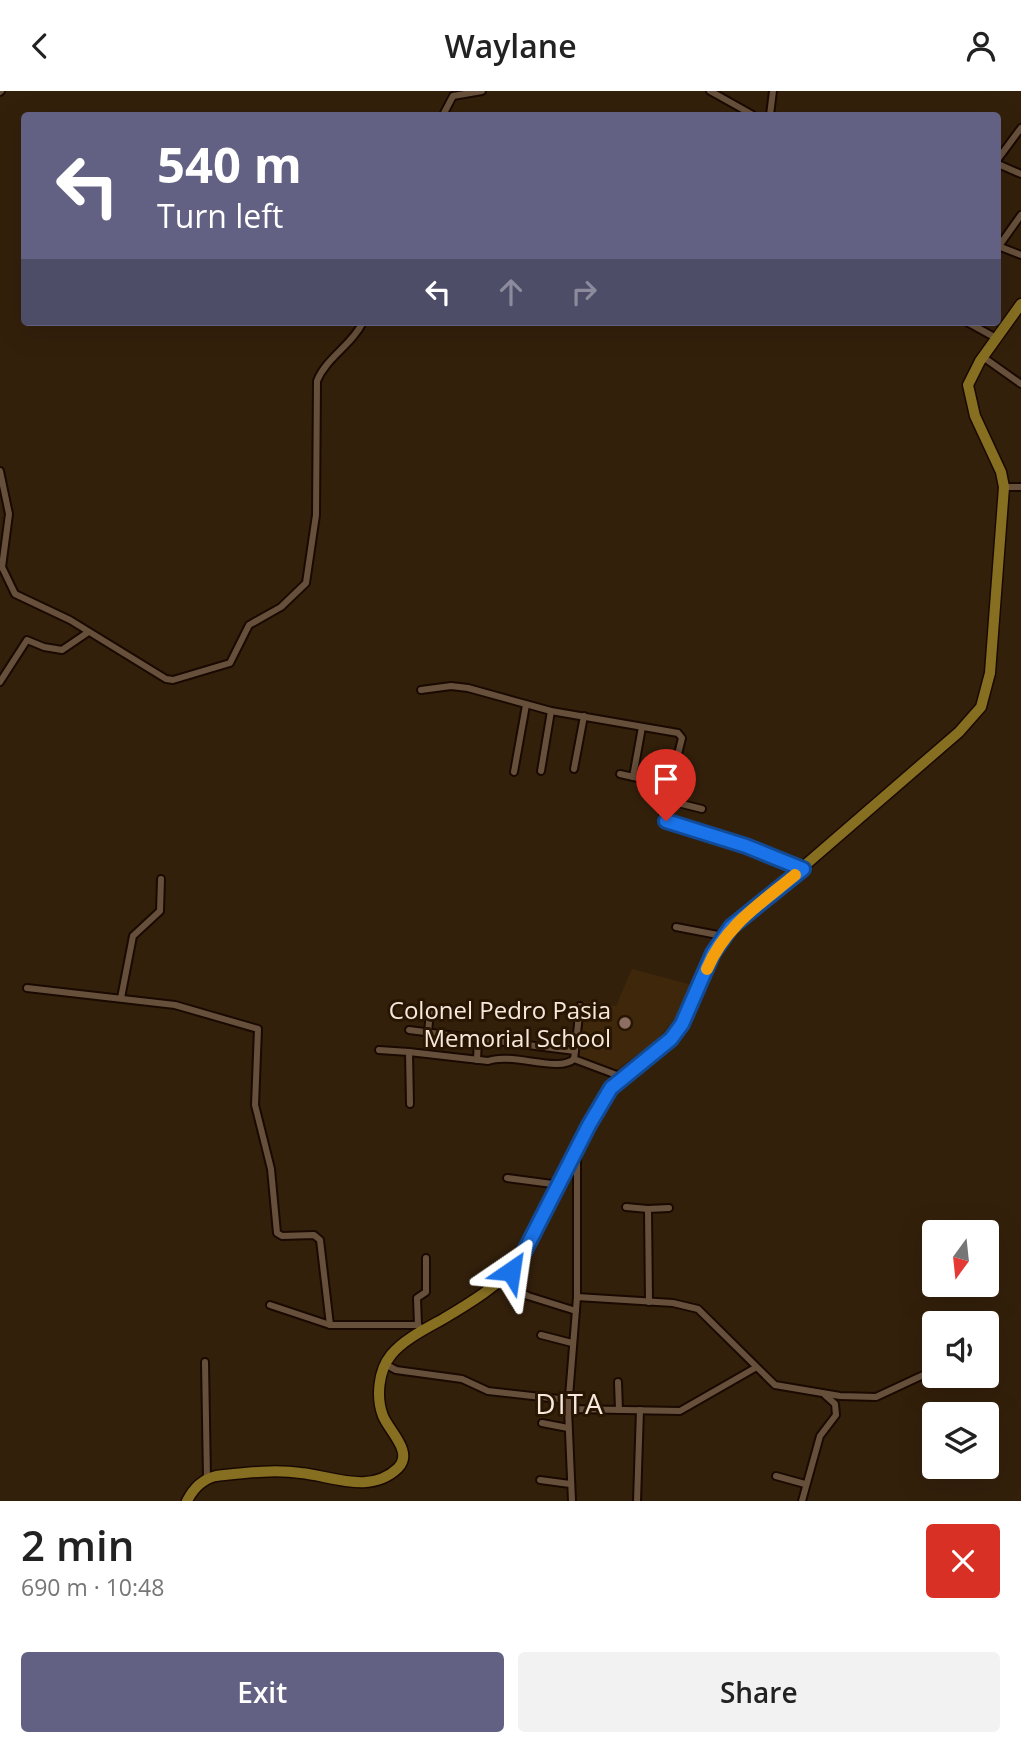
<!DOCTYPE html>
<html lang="en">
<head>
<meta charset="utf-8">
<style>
  :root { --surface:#fff; --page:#f2f2f2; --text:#222; --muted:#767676; --accent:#626183 }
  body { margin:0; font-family:"Open Sans",sans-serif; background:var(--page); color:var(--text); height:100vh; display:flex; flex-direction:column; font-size:26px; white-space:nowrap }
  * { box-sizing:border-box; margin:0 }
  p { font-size:23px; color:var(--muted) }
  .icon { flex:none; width:38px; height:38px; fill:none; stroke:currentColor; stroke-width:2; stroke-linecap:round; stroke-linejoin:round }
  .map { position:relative; height:1410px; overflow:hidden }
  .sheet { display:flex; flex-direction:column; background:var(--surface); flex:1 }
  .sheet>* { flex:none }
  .banner { position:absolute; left:21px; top:21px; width:980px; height:214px; border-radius:7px; box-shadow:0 7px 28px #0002; background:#626183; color:#fff; overflow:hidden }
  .needle { width:46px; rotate:195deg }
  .buttons { position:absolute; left:922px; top:1129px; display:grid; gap:14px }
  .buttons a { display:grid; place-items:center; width:77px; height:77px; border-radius:7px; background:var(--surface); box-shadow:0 7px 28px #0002; font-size:35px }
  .pin { position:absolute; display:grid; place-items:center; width:60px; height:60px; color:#fff; margin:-72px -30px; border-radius:50% 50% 50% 0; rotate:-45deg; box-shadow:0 0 7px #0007 }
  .pin .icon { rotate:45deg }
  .me { position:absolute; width:77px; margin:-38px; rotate:32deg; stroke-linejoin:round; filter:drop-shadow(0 0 5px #0008) }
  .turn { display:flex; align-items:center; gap:24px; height:147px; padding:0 21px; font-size:32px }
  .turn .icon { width:91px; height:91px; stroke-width:2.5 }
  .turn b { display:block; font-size:49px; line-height:60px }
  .lanes { display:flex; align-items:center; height:66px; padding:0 21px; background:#0003; justify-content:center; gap:35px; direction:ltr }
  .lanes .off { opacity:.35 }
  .round { display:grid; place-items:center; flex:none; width:74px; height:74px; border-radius:7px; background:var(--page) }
  .headline { display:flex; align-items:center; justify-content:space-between; height:119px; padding:0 21px }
  h1 { font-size:42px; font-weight:600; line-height:52px }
  .cta { display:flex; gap:14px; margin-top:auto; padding:14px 21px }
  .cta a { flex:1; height:80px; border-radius:7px; background:var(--accent); color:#fff; font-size:28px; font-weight:600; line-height:80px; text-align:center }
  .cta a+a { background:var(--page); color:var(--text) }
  header { display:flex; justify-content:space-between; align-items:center; height:91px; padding:0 21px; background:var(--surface); font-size:32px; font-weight:600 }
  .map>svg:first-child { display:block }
</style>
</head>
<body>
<header><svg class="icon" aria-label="back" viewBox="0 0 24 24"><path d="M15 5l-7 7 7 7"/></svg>Waylane<svg class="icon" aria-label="person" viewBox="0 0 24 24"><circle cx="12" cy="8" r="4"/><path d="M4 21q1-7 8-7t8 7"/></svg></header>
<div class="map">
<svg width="1021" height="1410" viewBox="0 0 1021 1410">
  <rect width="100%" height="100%" fill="#33200b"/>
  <!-- built -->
  <path fill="#3f270b" d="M 632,878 L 692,894 L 677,925 L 654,952 L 610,983 L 604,982 L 574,968 L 579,910 L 616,915 Z"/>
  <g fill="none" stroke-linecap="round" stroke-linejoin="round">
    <!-- street casing -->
    <g stroke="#1a0900" stroke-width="10">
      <g id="street">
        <path d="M 710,0 L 753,24"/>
        <path d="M 0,1 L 1,0"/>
        <path d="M 443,24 L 453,5 L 482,0"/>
        <path d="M 770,24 L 773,0"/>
        <path d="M 998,68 L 1021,37"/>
        <path d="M 998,73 L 1021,83"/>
        <path d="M 998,155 L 1021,164"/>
        <path d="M 999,155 L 1021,124"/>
        <path d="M 967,231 L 996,247"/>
        <path d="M 983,266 L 1021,293"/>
        <path d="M 0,380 L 9,423 L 2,476 L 15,503 L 70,529 L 166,588 L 173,589 L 230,572 L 249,534 L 281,516 L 306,492 L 316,424 L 317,290 C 326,267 352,254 363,231"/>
        <path d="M 1004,396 L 1021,396"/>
        <path d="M 0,591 L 27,549 L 44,556 L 62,559 L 87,542"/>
        <path d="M 421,599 L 451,595 L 468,597 L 551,620 L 678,642 L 682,647 L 663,724 L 666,730 L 746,755 L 803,778"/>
        <path d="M 574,678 L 584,625"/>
        <path d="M 541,680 L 551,620"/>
        <path d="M 514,681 L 526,614"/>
        <path d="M 620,683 L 670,694"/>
        <path d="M 633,686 L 642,636"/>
        <path d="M 666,709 L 702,718"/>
        <path d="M 676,836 L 723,845"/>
        <path d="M 27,897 L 175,914 L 258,938 L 255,1014 L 271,1078 L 277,1142 L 282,1145 L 314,1144 L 320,1149 L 330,1234 L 418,1234 L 423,1240"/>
        <path d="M 121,907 L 133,845 L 160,820 L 161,788"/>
        <path d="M 409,939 L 575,960 L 574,968"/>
        <path d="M 428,941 L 430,921"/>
        <path d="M 379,959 L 409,961"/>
        <path d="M 575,960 L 580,915"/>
        <path d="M 477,969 L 478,947"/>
        <path d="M 410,1013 L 409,961 L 488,970 C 511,961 559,982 574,968 L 622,986"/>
        <path d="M 507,1087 L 560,1094"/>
        <path d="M 626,1116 L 648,1118"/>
        <path d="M 500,1191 L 528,1205 L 576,1220"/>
        <path d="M 577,1206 L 673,1212 L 698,1218 L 775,1294 L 840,1305 L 876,1306 L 934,1279"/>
        <path d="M 649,1211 L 648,1118 L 669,1117"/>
        <path d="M 270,1214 L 330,1234"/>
        <path d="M 418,1234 L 417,1207 L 426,1201 L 426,1167"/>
        <path d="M 541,1244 L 572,1252"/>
        <path d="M 205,1271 L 207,1387"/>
        <path d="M 385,1273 L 396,1279 L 462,1288 L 488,1300 L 568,1309"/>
        <path d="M 618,1291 L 619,1319"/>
        <path d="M 568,1318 L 680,1320 L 755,1277"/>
        <path d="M 542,1332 L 568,1337"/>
        <path d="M 776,1385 L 805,1393"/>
        <path d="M 540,1389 L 570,1393"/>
        <path d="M 572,1410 L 568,1318 L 577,1206 L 577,1059"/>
        <path d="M 637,1410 L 640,1319"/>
        <path d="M 802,1410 L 820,1345 L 836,1324 L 835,1313 L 825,1304"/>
      </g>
    </g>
    <!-- primary casing -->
    <g stroke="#1a0900" stroke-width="13">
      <path id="primary" d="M 187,1410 C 193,1398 203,1388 216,1385 C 244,1382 273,1378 301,1382 C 332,1385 370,1404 398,1377 C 414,1361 389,1340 383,1325 C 376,1307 378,1280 391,1264 C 403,1249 425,1238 443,1228 C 470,1212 498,1195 519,1171 L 598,1016 L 622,986 L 671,948 L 682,933 L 723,845 L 959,641 L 981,616 L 990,582 L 1004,396 L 1001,381 L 975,325 L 968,294 L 980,270 L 1021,213"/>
    </g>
    <!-- street -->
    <use href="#street" stroke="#66503b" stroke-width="6"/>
    <!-- primary -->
    <use href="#primary" stroke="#866f21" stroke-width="10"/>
  </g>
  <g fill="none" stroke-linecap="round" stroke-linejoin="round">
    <!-- route casing -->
    <g stroke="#114b97" stroke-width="18">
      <path id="route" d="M 511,1180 L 519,1171 L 589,1034 L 611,997 L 671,948 L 682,933 L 713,862 L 731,836 L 803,778 L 746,755 L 666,730"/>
    </g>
    <!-- route -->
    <use href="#route" stroke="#1a73e8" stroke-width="12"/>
    <!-- slow -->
    <path stroke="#f59e0b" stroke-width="12" d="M 707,878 C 725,835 760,813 795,784"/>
  </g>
  <!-- markers -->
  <circle fill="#8d6e63" stroke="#281603" stroke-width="2.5" cx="625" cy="932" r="7"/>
  <g text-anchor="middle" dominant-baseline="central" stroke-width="6" stroke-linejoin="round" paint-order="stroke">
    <!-- poi labels -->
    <g font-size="24" fill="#f6e9dc" stroke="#281603" text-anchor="end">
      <text x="611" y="918">Colonel Pedro Pasia<tspan x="611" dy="28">Memorial School</tspan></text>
    </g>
    <!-- quarter labels -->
    <g font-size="28" letter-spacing="2" fill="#f6e9dc" stroke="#281603">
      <text x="570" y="1312">DITA</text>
    </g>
  </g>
</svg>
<div class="buttons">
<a><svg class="needle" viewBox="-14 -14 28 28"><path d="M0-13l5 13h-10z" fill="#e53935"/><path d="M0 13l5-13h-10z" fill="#767676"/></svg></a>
<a><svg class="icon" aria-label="sound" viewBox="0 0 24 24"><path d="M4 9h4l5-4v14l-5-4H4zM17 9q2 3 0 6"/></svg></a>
<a><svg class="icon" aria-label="layers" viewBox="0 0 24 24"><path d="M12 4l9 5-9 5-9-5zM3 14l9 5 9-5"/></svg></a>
</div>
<div class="pin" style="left:666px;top:730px;background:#d93025"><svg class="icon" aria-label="arrive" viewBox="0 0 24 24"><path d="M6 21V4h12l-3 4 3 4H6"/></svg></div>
<svg class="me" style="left:511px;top:1180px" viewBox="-20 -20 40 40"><path d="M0-17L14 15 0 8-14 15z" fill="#1a73e8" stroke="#fff" stroke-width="4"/></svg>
<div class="banner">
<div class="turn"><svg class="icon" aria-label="left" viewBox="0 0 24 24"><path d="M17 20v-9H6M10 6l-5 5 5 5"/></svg><div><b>540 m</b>Turn left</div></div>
<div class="lanes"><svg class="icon" aria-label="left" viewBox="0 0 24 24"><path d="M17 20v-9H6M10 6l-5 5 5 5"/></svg><svg class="icon off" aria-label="ahead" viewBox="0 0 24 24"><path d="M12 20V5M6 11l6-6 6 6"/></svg><svg class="icon off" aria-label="right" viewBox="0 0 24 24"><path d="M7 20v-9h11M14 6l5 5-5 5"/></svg></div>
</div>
</div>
<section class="sheet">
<div class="headline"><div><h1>2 min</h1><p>690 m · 10:48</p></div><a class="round" style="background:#d93025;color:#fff"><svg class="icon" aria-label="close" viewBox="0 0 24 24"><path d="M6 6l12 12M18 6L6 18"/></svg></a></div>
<div class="cta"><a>Exit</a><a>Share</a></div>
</section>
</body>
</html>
